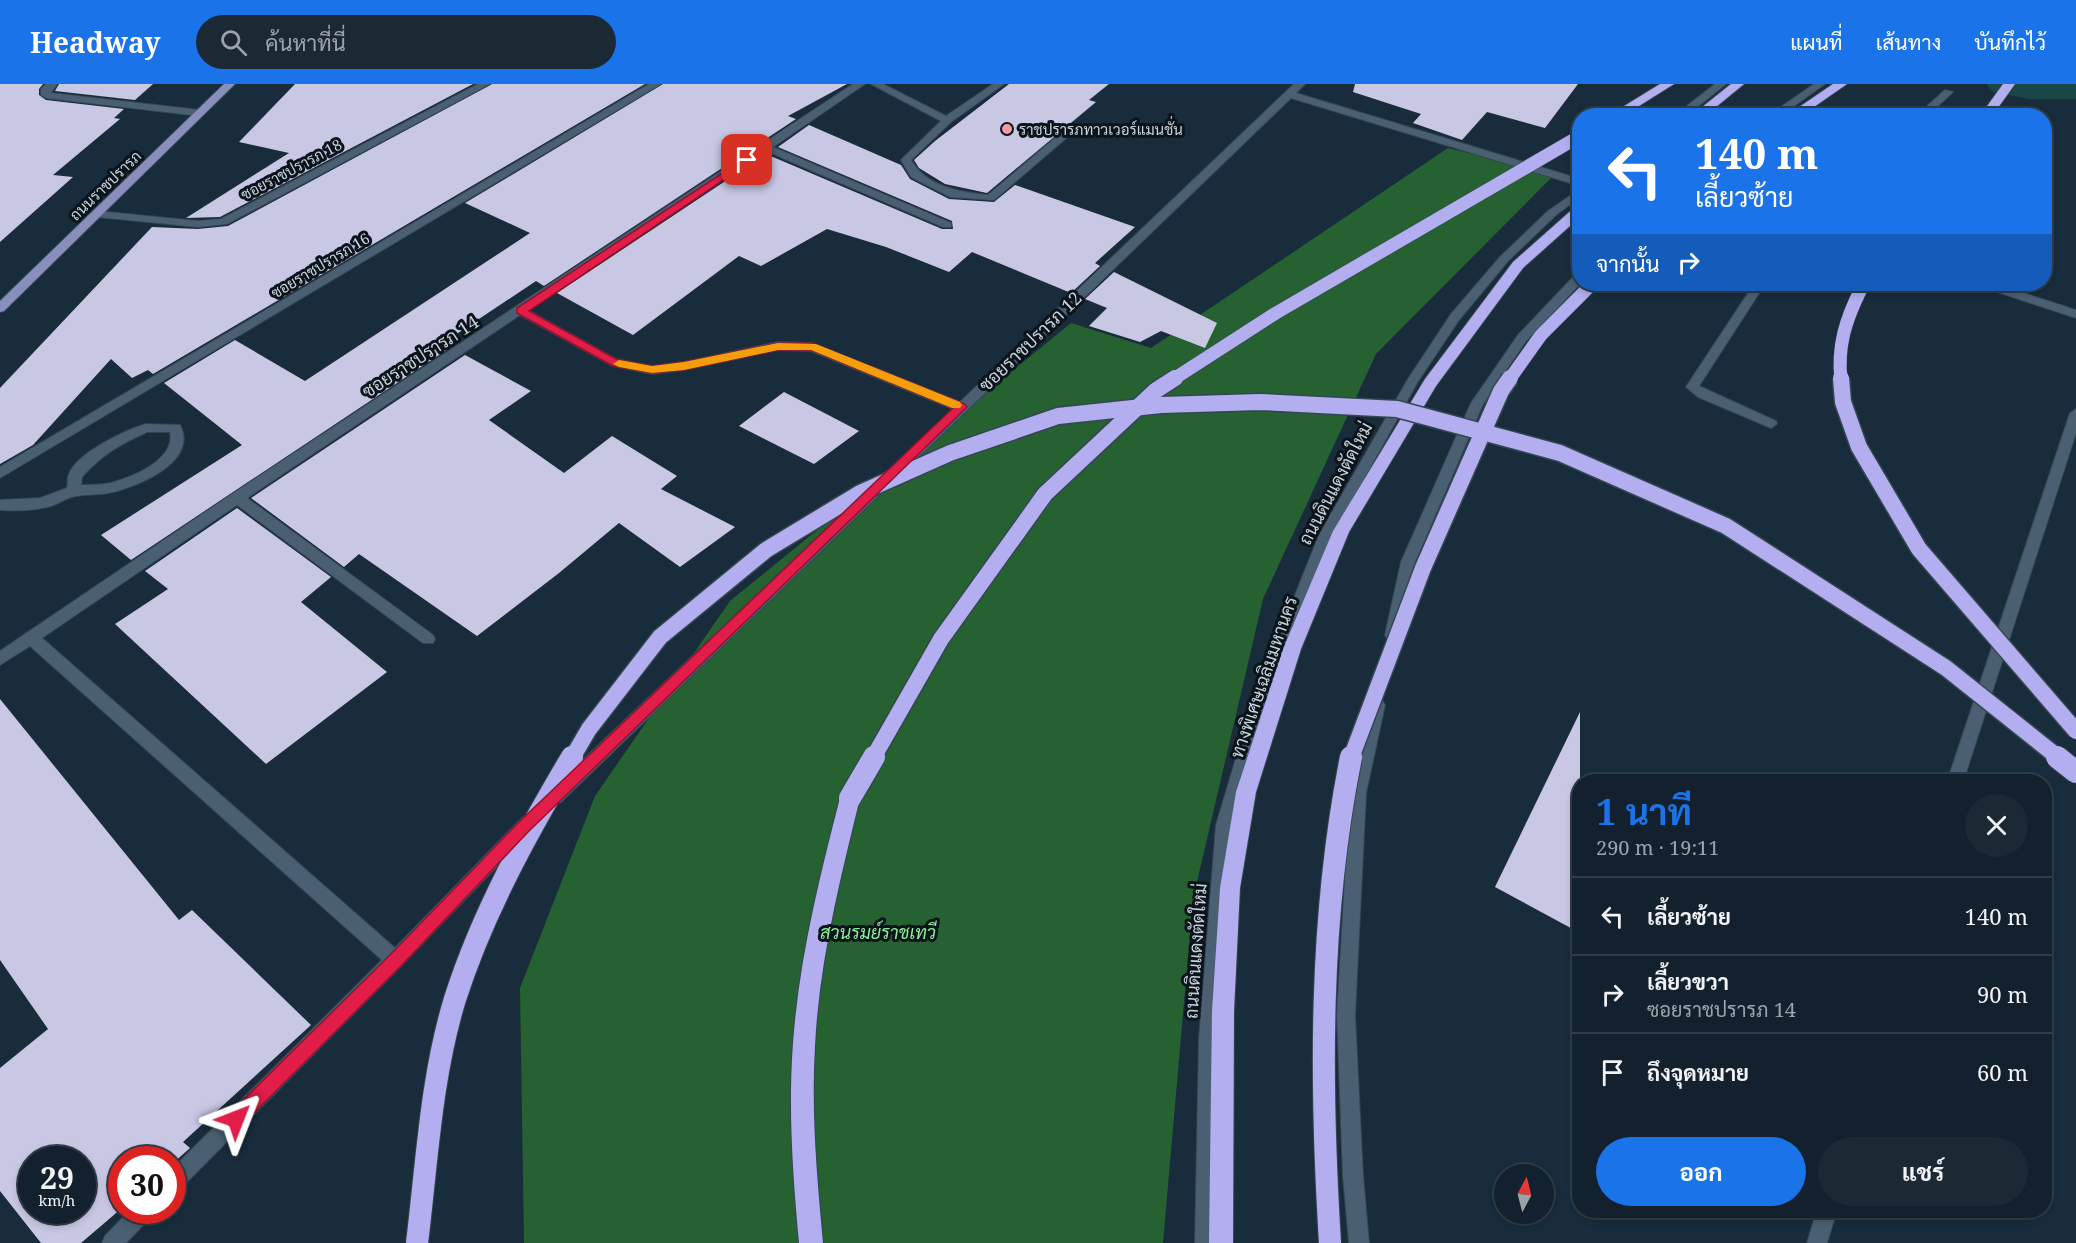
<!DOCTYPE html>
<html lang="th">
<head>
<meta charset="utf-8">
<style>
  :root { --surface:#12212d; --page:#1b2935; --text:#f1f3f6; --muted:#9ca3aa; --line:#313e49; --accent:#1a73e8 }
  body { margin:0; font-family:"Noto Serif",Sarabun,serif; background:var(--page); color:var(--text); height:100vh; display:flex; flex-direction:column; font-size:22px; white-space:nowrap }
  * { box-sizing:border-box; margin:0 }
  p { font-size:20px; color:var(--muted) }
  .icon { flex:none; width:33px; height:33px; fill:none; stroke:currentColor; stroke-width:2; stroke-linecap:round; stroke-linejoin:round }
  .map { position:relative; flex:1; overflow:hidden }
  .sheet { position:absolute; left:1572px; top:690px; width:480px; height:444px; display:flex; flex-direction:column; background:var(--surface); border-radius:24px; box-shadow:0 3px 9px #0003,0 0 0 2px var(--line) }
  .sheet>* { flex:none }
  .hud { position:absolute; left:1572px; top:24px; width:480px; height:183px; border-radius:24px; box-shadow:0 3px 9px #0003,0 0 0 2px var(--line); background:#1a73e8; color:#fff; overflow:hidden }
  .needle { width:39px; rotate:7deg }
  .controls { position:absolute; left:1494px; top:1080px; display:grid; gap:12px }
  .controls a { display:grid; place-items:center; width:60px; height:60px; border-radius:50%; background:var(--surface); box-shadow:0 3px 9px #0003,0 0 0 2px var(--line); font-size:30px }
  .speed { position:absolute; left:18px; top:1062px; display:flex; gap:12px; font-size:30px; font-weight:700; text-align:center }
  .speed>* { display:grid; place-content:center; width:78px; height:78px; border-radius:50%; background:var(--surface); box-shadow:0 3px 9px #0003,0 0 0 2px var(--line); line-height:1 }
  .speed small { font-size:15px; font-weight:400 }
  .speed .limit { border:9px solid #d22; background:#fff; color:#111 }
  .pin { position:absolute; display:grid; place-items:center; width:51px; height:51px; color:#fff; margin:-26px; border-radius:12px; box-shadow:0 3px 9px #0006 }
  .me { position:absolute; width:66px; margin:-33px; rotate:45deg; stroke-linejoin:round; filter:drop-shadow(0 0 4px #0008) }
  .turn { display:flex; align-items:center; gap:21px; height:126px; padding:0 24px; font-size:27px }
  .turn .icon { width:78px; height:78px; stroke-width:2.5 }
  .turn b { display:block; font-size:42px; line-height:51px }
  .then { display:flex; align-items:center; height:57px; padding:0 24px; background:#0003; gap:12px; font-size:22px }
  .round { display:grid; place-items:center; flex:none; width:63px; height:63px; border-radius:32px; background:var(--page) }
  .headline { display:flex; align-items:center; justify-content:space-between; height:102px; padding:0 24px }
  h1 { font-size:36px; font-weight:700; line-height:45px; color:var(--accent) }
  .button { display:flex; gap:12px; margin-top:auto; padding:12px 24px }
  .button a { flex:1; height:69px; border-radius:36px; background:var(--accent); color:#fff; font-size:24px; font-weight:700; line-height:69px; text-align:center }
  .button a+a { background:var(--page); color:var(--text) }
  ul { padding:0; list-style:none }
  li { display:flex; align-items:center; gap:18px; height:78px; padding:0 24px; border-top:2px solid var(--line) }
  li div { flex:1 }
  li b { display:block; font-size:22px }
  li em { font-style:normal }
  header { display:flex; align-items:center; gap:36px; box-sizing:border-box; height:84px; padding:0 30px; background:var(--accent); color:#fff }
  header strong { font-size:28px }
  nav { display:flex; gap:33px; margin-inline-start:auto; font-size:21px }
  .search { width:420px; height:54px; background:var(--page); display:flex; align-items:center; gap:15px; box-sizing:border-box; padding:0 21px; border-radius:33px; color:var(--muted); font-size:22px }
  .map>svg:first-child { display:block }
</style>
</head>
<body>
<header>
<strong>Headway</strong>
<div class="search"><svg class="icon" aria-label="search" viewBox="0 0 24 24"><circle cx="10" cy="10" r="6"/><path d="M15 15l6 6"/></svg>ค้นหาที่นี่</div>
<nav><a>แผนที่</a><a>เส้นทาง</a><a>บันทึกไว้</a></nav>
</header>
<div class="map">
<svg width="2076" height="1159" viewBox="0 0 2076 1159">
  <rect width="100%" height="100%" fill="#182c3c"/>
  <!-- green -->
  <path fill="#266132" d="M 1448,64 L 1555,90 L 1376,270 L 1263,515 L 1193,815 L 1163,1159 L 524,1159 L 520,904 L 595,712 L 730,517 L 1071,239 L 1151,264 Z"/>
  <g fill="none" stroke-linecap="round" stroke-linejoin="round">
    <!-- canal -->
    <path fill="#1a4647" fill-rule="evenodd" d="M 1987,0 L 2076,0 L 2076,15 L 2028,15 L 1991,7 Z"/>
  </g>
  <!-- building -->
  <g fill="#c9c8e4" fill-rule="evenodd">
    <path d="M 0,0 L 43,0 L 39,5 L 39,11 L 46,16 L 124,25 L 114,34 L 120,35 L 53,91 L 73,93 L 0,158 Z"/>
    <path d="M 59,0 L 153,0 L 135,16 L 55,7 Z"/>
    <path d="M 295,0 L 473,0 L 220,133 L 186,134 L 289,69 L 239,58 Z"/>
    <path d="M 492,0 L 645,0 L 153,290 L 148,286 L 132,294 L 111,275 L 33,361 L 0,380 L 0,304 L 152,143 L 198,145 L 228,142 Z"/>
    <path d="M 663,0 L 847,0 L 788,32 L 796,35 L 544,202 L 536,197 L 443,259 L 451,263 L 131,476 L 101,451 L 242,361 L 164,299 L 235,256 L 305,297 L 530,149 L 465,119 Z"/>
    <path d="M 1009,0 L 1109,0 L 1089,16 L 1096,18 L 987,109 L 945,100 L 919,84 L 914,76 L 935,57 Z"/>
    <path d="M 1355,0 L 1578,0 L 1545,44 L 1487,28 L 1462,56 L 1413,39 L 1421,30 L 1353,8 Z"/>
    <path d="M 809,41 L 901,81 L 910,95 L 949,115 L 994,118 L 1015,101 L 1135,143 L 1095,179 L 1100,182 L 1071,209 L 972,168 L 949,188 L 886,163 L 827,145 L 761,182 L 739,172 L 633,251 L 557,209 L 766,70 L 942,145 L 953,145 L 952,137 L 778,63 Z"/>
    <path d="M 1114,188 L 1217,239 L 1205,264 L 1161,247 L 1140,258 L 1089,242 L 1107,224 L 1085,215 Z"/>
    <path d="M 465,271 L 531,307 L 489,336 L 564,389 L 612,352 L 677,392 L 661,405 L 735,443 L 680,483 L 619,439 L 559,489 L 477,552 L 359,470 L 344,483 L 251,414 Z"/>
    <path d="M 784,308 L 859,347 L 814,380 L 739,342 Z"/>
    <path d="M 237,424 L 331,493 L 301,518 L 387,588 L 266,680 L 115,540 L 168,505 L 145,487 Z"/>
    <path d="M 0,615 L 179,836 L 192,826 L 311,941 L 183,1058 L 190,1064 L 172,1080 L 172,1076 L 122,1076 L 122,1124 L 81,1159 L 41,1159 L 0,1107 L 0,984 L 48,945 L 0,876 ZM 32,1076 L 82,1076 L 82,1126 L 32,1126 Z"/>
    <path d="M 1580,628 L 1580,849 L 1495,803 Z"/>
  </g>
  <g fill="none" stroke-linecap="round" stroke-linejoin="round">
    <!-- minor casing -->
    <g stroke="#354653" stroke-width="2">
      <g id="minor">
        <path d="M 46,0 L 57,0 L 51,9 L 200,26 L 205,29 L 200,32 L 46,14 L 41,11 L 41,5 Z"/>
        <path d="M 478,0 L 490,0 L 227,140 L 198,143 L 97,133 L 92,130 L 97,127 L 198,137 L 221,135 Z"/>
        <path d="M 649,0 L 661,0 L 0,394 L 0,383 Z"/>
        <path d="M 853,0 L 865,0 L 773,63 L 951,139 L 951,143 L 943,143 L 766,67 L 528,226 L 616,275 L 652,282 L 684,278 L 778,258 L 812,259 L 960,318 L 1294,0 L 1305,0 L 1296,9 L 1580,95 L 1580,102 L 1291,14 L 561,718 L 555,720 L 549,718 L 547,713 L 549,708 L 953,325 L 811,267 L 778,266 L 684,286 L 652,290 L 613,282 L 520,231 L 247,414 L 433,551 L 435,555 L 433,559 L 423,559 L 237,421 L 42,554 L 395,864 L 523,733 L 529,731 L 535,733 L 537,738 L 535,743 L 401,882 L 179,1106 L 172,1109 L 172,1085 L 382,876 L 30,562 L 0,581 L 0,567 L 232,410 Z"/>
        <path d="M 871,0 L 883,0 L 946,32 L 993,0 L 1004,0 L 951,38 L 911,76 C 927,103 959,108 988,111 L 1062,48 L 1071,50 L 994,116 L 950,113 L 911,93 L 901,76 L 941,37 Z"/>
        <path d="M 1715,0 L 1726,0 L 1686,32 L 1674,32 Z"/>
        <path d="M 1814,0 L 1825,0 L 1780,32 L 1768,32 Z"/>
        <path d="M 1945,6 L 1953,8 L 1927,32 L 1916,32 Z"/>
        <path d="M 1580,105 L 1580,113 L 1556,131 L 1508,177 L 1459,236 L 1417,299 L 1333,451 L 1271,611 L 1232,741 L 1217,955 L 1215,1159 L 1195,1159 L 1199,955 L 1216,741 L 1255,611 L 1319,451 L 1408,295 L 1451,230 L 1500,173 L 1548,127 Z"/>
        <path d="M 1576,190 L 1580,190 L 1580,200 L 1526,257 L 1483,320 L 1415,478 L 1399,551 L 1397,555 L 1387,555 L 1385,551 L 1401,478 L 1471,319 L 1518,251 Z"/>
        <path d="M 1754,200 L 1765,200 L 1699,302 L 1776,337 L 1777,340 L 1771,344 L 1698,313 L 1686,303 Z"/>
        <path d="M 1980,200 L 1996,200 L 2076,226 L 2076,234 L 1982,203 Z"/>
        <path d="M 2076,325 L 2076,349 L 1963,698 L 1947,698 L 2070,329 Z"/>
        <path d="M 146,340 L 180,341 C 199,378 137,403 109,409 C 99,411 88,410 77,412 C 68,413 60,419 51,422 C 34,427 17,427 0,426 L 0,416 L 40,414 L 67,404 C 68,400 67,394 69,390 C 77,369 125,346 146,340 ZM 147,348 L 170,348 C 176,376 131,394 110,399 C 100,401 91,401 81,401 L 82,393 C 103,370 119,361 147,348 Z"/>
        <path d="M 1377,615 L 1382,616 L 1385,621 L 1366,709 L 1355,931 L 1363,1092 L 1369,1159 L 1349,1159 L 1343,1092 L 1337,931 L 1350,709 L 1369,621 L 1372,616 Z"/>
        <path d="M 130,1126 L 154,1126 L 151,1133 L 126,1159 L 102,1159 L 105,1152 Z"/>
        <path d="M 1817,1126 L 1837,1126 L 1827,1159 L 1807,1159 Z"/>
      </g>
    </g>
    <!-- major casing -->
    <g stroke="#354653" stroke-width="2">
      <path id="major" d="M 224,0 L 235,0 L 4,227 L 0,228 L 0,217 Z"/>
    </g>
    <!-- highway casing -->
    <g stroke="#354653" stroke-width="2">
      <g id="highway">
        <path d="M 1660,0 L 1674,0 L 1623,32 L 1608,32 Z"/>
        <path d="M 1731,0 L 1744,0 L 1705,32 L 1691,32 Z"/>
        <path d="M 1833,0 L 1847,0 L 1801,32 L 1786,32 Z"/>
        <path d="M 2003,0 L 2015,0 L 1992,32 L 1980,32 Z"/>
        <path d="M 1580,122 L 1580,133 L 1523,184 L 1436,302 L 1349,448 L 1301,565 L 1256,708 L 1240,804 L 1234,927 L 1233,1159 L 1209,1159 L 1212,927 L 1220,804 L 1236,708 L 1283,565 L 1333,447 L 1425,295 L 1513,178 L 1575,123 Z"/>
        <path d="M 850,705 L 857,708 L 860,714 C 840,796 819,878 815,962 C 811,1028 817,1093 823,1159 L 799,1159 C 793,1093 788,1026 793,959 C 799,876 819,795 840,714 L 843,708 Z"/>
      </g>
    </g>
    <!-- minor -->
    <use href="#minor" fill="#4a6072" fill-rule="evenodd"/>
    <!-- major -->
    <use href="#major" fill="#888fbd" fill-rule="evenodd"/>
    <!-- highway -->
    <use href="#highway" fill="#b2aeef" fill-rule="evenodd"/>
    <!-- highway-bridge-far2 casing -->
    <g stroke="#354653" stroke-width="14" stroke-linecap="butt">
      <g id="highway-bridge-far2">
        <path d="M 1172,296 L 1276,229 L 1580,52"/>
        <path d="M 1509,296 L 1541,251 L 1592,200"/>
        <path d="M 1841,296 C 1837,262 1846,235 1861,205"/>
      </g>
    </g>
    <!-- highway-bridge-far1 casing -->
    <g stroke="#354653" stroke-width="19" stroke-linecap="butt">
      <g id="highway-bridge-far1">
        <path d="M 1841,294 L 1843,318 L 1859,363 L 1919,465 L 2076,647"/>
        <path d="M 572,674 L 589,645 L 660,553 L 766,466 L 860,409 L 950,369 L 1058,332 L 1161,321 L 1260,318 L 1397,325 L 1560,369 L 1726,442 L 1946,584 L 2059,674"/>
        <path d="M 873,674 L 941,555 L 1045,410 L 1155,307 L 1175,294"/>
        <path d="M 1351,674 L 1423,484 L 1501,307 L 1510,294"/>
      </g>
    </g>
    <!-- highway-bridge casing -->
    <g stroke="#354653" stroke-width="24" stroke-linecap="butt">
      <g id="highway-bridge">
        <path d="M 2057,673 L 2076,688"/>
        <path d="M 850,714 L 874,673"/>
        <path d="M 417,1159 C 427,1078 431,993 455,915 C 482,830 527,749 572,673"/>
        <path d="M 1330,1159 C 1320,997 1319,833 1351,673"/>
      </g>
    </g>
    <!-- highway-bridge-far2 -->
    <use href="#highway-bridge-far2" stroke="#b2aeef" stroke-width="13"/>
    <!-- highway-bridge-far1 -->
    <use href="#highway-bridge-far1" stroke="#b2aeef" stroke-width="16"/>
    <!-- highway-bridge -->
    <use href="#highway-bridge" stroke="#b2aeef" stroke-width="22"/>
  </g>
  <!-- route -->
  <path fill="#e11d48" stroke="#92132f" stroke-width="1.5" d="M 747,73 L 751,76 L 750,78 L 529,227 L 616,275 L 652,282 L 684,278 L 778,259 L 812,259 L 965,320 L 967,323 L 529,747 L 401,882 L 242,1041 L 236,1044 L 230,1041 L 228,1035 L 230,1029 L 390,871 L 519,738 L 953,324 L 811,266 L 778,266 L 684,286 L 652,289 L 613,282 L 517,229 L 517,224 Z"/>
  <!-- slow -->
  <path fill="#f59e0b" d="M 778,259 L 816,260 L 960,318 L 962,321 L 960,324 L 952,324 L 811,266 L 778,266 L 684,286 L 652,289 L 619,283 L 613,280 L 619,276 L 652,282 L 684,278 Z"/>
  <!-- markers -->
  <circle fill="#f39aa9" stroke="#0b141b" stroke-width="2" cx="1007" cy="45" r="6"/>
  <g text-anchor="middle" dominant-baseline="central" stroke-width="6" stroke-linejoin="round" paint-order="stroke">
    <!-- far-poi labels -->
    <g font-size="15" fill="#c7d3dd" stroke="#0b141b" text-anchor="start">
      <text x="1019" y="45">ราชปรารภทาวเวอร์แมนชั่น</text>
    </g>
    <!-- far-street labels -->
    <g font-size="15" fill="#c7d3dd" stroke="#0b141b">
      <text transform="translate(291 85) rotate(-28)">ซอยราชปรารภ 18</text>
      <text transform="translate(105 101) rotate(-44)">ถนนราชปรารภ</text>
      <text transform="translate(320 181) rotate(-31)">ซอยราชปรารภ 16</text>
    </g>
    <!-- street labels -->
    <g font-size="18" fill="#c7d3dd" stroke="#0b141b">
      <text transform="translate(1030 257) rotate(-44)">ซอยราชปรารภ 12</text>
      <text transform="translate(420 272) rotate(-33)">ซอยราชปรารภ 14</text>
      <text transform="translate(1335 399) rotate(-62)">ถนนดินแดงตัดใหม่</text>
      <text transform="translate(1263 593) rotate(-71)">ทางพิเศษเฉลิมมหานคร</text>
      <text transform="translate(1195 867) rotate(-86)">ถนนดินแดงตัดใหม่</text>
    </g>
    <!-- park labels -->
    <g font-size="18" font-style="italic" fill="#8bf09c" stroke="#0b141b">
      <text x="878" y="848">สวนรมย์ราชเทวี</text>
    </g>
  </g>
</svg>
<div class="controls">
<a><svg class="needle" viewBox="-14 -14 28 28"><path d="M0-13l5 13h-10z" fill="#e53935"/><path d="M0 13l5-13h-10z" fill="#9ca3aa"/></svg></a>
</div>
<div class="speed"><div>29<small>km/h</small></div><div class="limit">30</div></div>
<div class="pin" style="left:747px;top:76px;background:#d93025"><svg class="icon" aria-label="arrive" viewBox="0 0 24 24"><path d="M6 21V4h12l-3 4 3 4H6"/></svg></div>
<svg class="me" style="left:236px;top:1035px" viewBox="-20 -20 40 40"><path d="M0-17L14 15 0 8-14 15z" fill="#e11d48" stroke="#fff" stroke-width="4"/></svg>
<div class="hud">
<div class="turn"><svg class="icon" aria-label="left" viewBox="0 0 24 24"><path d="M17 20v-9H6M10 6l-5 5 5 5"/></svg><div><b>140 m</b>เลี้ยวซ้าย</div></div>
<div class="then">จากนั้น<svg class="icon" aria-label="right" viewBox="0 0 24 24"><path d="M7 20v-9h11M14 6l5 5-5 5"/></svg></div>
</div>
<section class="sheet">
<div class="headline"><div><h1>1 นาที</h1><p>290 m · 19:11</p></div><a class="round"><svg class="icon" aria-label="close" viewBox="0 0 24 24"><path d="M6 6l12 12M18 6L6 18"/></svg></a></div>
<ul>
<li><svg class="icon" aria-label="left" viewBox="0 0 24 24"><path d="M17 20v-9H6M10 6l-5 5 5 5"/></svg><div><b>เลี้ยวซ้าย</b></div><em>140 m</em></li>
<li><svg class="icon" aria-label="right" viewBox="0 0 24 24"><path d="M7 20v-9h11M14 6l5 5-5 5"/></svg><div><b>เลี้ยวขวา</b><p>ซอยราชปรารภ 14</p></div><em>90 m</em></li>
<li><svg class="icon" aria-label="arrive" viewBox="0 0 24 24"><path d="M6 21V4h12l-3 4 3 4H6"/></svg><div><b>ถึงจุดหมาย</b></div><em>60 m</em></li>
</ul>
<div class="button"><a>ออก</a><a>แชร์</a></div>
</section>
</div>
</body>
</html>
